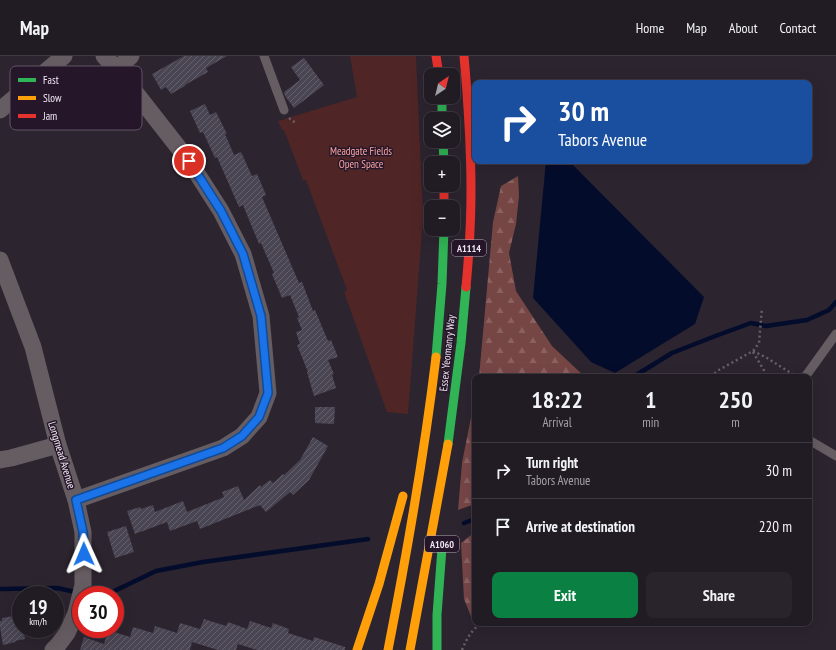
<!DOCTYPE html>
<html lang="en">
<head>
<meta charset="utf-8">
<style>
  :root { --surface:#211b23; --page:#29242b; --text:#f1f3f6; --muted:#a2a1a6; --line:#3e3941; --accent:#0b8043 }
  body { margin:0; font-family:"PT Sans Narrow",sans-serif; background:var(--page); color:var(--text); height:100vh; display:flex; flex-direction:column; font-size:15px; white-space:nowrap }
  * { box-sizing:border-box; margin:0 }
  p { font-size:13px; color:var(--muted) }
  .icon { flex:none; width:22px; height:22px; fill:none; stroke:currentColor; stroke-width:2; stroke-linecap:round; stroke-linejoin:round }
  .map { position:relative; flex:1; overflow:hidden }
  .side { position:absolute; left:472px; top:318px; width:340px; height:252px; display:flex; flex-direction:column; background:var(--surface); border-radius:8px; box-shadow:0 4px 16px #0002,0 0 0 1px var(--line) }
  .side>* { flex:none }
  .guide { position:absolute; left:472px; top:24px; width:340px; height:84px; border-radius:8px; box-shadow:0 4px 16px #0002,0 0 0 1px var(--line); background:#1a4fa0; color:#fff; overflow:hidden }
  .needle { width:26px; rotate:35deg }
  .tools { position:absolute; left:424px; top:12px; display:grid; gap:8px }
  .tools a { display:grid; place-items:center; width:36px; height:36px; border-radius:8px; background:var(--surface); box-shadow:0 4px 16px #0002,0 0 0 1px var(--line); font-size:20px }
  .speed { position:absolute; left:12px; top:530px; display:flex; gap:8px; font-size:20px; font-weight:700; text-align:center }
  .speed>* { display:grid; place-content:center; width:52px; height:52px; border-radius:50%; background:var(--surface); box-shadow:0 4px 16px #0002,0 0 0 1px var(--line); line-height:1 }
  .speed small { font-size:10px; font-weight:400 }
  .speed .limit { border:6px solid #d22; background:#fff; color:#111 }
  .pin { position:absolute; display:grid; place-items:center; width:34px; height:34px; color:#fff; margin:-17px; border:2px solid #fff; border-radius:50%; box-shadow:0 1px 4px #0007 }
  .me { position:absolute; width:44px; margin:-22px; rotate:359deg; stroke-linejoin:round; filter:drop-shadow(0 0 3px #0008) }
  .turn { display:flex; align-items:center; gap:14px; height:84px; padding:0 20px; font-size:18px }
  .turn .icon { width:52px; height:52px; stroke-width:2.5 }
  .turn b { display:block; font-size:28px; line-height:34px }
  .eta { display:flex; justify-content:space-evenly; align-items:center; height:68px; text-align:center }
  .eta b { font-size:24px; font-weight:800; line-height:28px }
  .primary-button { display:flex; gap:8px; margin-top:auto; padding:8px 20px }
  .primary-button a { flex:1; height:46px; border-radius:8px; background:var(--accent); color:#fff; font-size:16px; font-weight:800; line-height:46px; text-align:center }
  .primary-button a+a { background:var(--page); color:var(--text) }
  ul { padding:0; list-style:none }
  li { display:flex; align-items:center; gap:12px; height:56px; padding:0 20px; border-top:1px solid var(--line) }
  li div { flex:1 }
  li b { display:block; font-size:15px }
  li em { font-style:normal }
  header { display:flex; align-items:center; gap:24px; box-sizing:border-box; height:56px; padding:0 20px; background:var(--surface); border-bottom:1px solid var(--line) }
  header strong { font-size:19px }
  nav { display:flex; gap:22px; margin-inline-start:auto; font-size:14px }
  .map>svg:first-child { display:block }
</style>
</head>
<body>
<header>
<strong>Map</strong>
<nav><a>Home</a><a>Map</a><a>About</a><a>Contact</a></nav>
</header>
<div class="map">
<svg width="836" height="594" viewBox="0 0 836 594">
  <defs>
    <pattern id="forest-firs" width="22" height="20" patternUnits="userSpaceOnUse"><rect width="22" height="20" fill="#764645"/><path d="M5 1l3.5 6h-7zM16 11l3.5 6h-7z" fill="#8a6160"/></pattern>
    <pattern id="building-hatch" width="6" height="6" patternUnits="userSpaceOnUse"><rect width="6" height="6" fill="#4a4553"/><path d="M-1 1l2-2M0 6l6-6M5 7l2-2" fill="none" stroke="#64606c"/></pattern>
  </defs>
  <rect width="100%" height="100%" fill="#2c242f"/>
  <!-- forest -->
  <g fill="url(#forest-firs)">
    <path d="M 518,120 L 519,140 L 516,168 L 509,197 L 516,235 L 552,290 L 585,321 L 479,321 L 493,166 L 501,130 Z"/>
    <path d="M 475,341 L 475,448 L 458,454 L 462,407 Z"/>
    <path d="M 475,476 L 475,566 L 474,568 L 464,543 L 461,487 Z"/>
  </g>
  <!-- green -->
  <path fill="#502526" d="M 350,0 L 416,0 L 423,161 L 408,358 L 387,356 L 344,236 L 347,234 L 306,124 L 303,124 L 284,74 L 282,74 L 278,65 L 357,41 Z"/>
  <!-- water -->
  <path fill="#040c2c" d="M 546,105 L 569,105 L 704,241 L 695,268 L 615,317 L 591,306 L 533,242 Z"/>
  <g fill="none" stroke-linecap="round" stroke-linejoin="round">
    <!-- stream -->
    <g stroke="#040c2c" stroke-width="4.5">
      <path d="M 633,321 L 672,297 L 718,279 L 751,267 L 766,270 L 807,264 L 829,254 L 836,246"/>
      <path d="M 464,467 L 475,463"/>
      <path d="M 0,533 L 57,532 L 90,539"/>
      <path d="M 106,539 L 156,515 L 203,506 L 368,483"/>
    </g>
  </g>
  <!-- building -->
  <g fill="url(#building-hatch)">
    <path d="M 184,0 L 227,0 L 206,12 L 208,16 L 185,29 L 185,30 L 171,38 L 166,31 L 161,34 L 152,18 Z"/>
    <path d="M 304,2 L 324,29 L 294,52 L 285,40 L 284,36 L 300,24 L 291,11 Z"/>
    <path d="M 205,48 L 210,59 L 216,56 L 227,78 L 225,78 L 234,99 L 241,96 L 252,120 L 257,118 L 266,139 L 262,141 L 299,227 L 302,226 L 313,255 L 315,254 L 328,285 L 331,284 L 338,301 L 328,304 L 334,318 L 332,319 L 336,332 L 314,340 L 307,316 L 308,316 L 297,289 L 300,288 L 296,276 L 302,274 L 297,262 L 299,261 L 290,239 L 282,242 L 272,218 L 274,217 L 261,187 L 259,188 L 243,149 L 239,151 L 217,101 L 215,102 L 203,76 L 201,77 L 201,76 L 200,77 L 190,55 Z"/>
    <path d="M 315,351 L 335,351 L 334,368 L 315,367 Z"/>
    <path d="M 313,381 L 328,390 L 309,424 L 293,439 L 290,436 L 266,456 L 260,449 L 200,473 L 197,465 L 170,475 L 167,466 L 135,478 L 127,455 L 140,451 L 141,453 L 153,449 L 155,456 L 183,445 L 187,456 L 224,441 L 222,436 L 238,430 L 244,444 L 260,429 L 261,431 L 270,424 L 273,427 L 283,418 L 284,419 L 300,404 Z"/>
    <path d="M 126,470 L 134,496 L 115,502 L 107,476 Z"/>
    <path d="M 20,559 L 21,573 L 23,573 L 25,583 L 15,585 L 15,586 L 3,589 L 0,571 L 0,565 L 2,565 L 2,562 Z"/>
    <path d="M 204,563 L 226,570 L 228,566 L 247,573 L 250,565 L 271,572 L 273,567 L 289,573 L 288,577 L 313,585 L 314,581 L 345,591 L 345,594 L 257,594 L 238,588 L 236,594 L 218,594 L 192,586 L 190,594 L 80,594 L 84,581 L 104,588 L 108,574 L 130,581 L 133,571 L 153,577 L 155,570 L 177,577 L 180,567 L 200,573 Z"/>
  </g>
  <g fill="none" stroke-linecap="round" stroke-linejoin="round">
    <!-- path -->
    <g stroke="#676065" stroke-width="2.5" stroke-dasharray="2 3" stroke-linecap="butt">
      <path d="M 289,62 L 297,68"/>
      <path d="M 753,295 L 767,302 L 794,319"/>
      <path d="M 753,296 L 768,321"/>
      <path d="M 711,321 L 717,315 L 753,295 L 759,287 L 762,252"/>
      <path d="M 462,594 C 467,582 471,575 481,567"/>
    </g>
    <!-- lane -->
    <g stroke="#665d62" stroke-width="9">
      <path d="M 264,0 L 284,54"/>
      <path d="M 805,321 L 836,278"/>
      <path d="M 809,384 L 836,400"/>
    </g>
    <!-- street -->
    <g stroke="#665d62" stroke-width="17">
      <path d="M 117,13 L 131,0"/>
      <path d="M 0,54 L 64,0"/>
      <path d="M 0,204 L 33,291 L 58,389 L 76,444 L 83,476 L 83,529 L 76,557 L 67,577 L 58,589 L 53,594"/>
      <path d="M 0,404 L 11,402 L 58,389"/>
      <path d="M 76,444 L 223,392 L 242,380 L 259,361 L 268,337 L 261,260 L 243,198 L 221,155 L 189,105 L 117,13 L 104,0"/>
    </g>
    <!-- fast -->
    <g stroke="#30b455" stroke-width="9">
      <path d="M 442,41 L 442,63"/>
      <path d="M 443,85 L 444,107"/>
      <path d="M 436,301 L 442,228 L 444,173"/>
      <path d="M 448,388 L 461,287 L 466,231"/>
      <path d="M 437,594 L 437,559 L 442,492"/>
    </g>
    <!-- slow -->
    <g stroke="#ff9f0a" stroke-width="9">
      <path d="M 357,594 L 379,528 L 403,440"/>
      <path d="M 388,594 C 407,497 424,400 436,301"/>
      <path d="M 410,594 L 448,388"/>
    </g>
    <!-- jam -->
    <g stroke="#e5322d" stroke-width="9">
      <path d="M 436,0 L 439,19"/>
      <path d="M 464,0 C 468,45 471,89 471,134 C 471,167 469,199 466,231"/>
      <path d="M 444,129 L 444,151"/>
    </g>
  </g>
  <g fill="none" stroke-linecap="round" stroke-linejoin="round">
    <!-- route casing -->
    <g stroke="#114b97" stroke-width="10">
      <path id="route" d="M 84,498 L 83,476 L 76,444 L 223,392 L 242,380 L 259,361 L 268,337 L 261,260 L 243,198 L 221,155 L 189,105"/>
    </g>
    <!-- route -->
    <use href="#route" stroke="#1a73e8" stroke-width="7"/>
  </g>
  <g text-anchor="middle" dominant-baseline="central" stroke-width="3" stroke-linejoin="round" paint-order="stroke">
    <!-- shield labels -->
    <g fill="#251729" stroke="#b3a8b6" stroke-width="1">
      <rect x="452" y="184" width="34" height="16" rx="3"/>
      <rect x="425" y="480" width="34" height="16" rx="3"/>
    </g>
    <g font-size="10" font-weight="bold" fill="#f0e6f3">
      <text x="469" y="192">A1114</text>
      <text x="442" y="488">A1060</text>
    </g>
    <!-- park labels -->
    <g font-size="11" fill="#fba4a1" stroke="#251729">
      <text x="361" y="95">Meadgate Fields<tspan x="361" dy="13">Open Space</tspan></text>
    </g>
    <!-- street labels -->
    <g font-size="11" fill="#f0e6f3" stroke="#251729">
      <text transform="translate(447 297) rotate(-84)">Essex Yeomanry Way</text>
      <text transform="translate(62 399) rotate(73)">Longmead Avenue</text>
    </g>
  </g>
  <!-- legend -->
  <rect x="10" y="10" width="132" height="64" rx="6" fill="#251729" stroke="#625566" stroke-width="1"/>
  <rect x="18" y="22" width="18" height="4" fill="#30b455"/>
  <rect x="18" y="40" width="18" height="4" fill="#ff9f0a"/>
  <rect x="18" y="58" width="18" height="4" fill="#e5322d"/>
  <g font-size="11" fill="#f0e6f3">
    <text x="43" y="28">Fast</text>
    <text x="43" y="46">Slow</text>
    <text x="43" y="64">Jam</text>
  </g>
</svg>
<div class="tools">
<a><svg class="needle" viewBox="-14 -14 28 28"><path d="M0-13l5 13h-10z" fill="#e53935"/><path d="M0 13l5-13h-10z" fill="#a2a1a6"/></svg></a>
<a><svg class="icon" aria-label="layers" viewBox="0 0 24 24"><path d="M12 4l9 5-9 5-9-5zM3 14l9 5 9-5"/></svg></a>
<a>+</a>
<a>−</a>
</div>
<div class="speed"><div>19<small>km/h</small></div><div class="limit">30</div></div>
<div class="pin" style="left:189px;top:105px;background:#d93025"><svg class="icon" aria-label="arrive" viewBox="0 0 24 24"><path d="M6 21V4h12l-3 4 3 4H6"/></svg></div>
<svg class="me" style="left:84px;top:498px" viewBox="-20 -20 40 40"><path d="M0-17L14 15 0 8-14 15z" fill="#1a73e8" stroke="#fff" stroke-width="4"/></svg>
<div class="guide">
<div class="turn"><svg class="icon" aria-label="right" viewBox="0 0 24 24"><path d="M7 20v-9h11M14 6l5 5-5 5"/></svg><div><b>30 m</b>Tabors Avenue</div></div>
</div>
<section class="side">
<div class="eta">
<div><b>18:22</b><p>Arrival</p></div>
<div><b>1</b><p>min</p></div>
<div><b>250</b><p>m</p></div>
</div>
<ul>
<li><svg class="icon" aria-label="right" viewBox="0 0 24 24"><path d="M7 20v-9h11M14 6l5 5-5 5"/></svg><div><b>Turn right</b><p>Tabors Avenue</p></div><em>30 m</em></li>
<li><svg class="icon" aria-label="arrive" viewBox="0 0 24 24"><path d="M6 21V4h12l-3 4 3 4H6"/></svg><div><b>Arrive at destination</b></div><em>220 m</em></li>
</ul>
<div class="primary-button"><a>Exit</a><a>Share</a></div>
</section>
</div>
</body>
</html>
